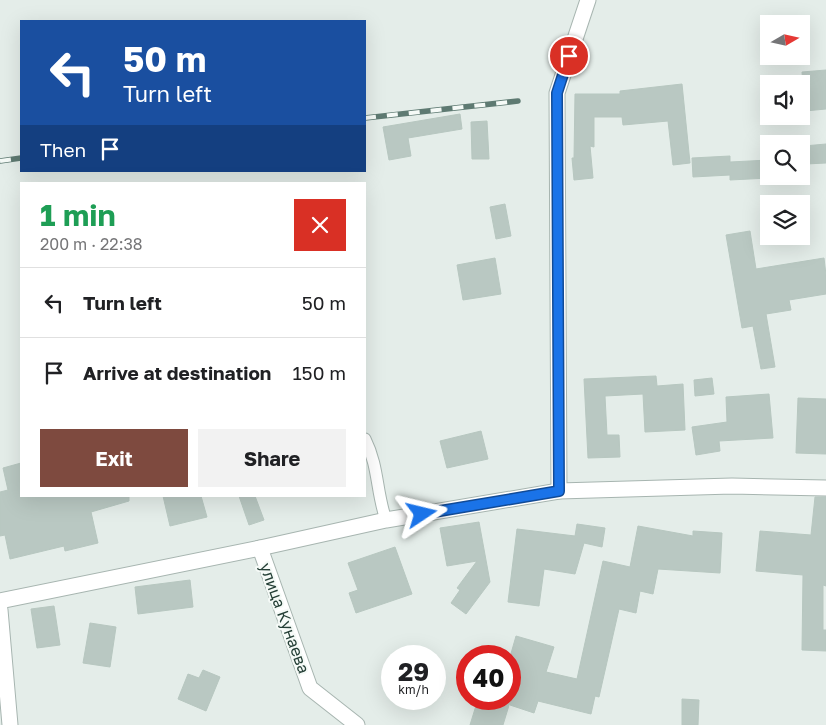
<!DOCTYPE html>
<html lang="en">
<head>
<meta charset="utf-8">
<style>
  :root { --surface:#fff; --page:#f2f2f2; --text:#202124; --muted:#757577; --line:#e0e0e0; --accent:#7e4a3f }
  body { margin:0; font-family:"Golos Text",sans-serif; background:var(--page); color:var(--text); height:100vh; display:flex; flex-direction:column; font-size:19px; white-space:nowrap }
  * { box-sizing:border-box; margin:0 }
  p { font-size:16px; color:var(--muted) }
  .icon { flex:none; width:28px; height:28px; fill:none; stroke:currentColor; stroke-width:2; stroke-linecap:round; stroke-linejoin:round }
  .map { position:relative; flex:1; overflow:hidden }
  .details { position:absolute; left:20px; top:182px; width:346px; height:315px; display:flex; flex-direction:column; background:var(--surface); border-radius:0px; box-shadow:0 5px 20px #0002 }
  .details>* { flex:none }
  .guide { position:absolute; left:20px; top:20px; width:346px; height:152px; border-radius:0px; box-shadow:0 5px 20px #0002; background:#1a4fa0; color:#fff; overflow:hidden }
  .needle { width:32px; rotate:81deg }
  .controls { position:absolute; left:760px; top:15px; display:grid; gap:10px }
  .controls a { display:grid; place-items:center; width:50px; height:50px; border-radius:0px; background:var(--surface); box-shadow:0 5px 20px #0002; font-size:25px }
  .speed { position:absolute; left:381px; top:645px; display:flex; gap:10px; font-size:25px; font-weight:700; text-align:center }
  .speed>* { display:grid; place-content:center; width:65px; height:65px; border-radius:50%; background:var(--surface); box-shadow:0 5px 20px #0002; line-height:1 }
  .speed small { font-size:12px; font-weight:400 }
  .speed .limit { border:8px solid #d22; background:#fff; color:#111 }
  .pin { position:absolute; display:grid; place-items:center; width:42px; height:42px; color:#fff; margin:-21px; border:2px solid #fff; border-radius:50%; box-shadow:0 1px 5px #0007 }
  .me { position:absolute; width:55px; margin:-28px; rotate:80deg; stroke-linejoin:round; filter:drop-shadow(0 0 4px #0008) }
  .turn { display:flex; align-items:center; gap:18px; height:105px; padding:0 20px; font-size:22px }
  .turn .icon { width:65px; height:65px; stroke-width:2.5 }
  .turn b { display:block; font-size:35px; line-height:42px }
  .then { display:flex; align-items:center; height:48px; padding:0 20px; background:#0003; gap:10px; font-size:19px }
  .round { display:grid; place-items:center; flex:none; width:52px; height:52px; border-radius:0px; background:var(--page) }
  .headline { display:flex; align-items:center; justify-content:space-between; height:85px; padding:0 20px }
  h1 { font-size:30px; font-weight:700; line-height:38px; color:#1e9e55 }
  .primary-button { display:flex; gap:10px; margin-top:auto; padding:10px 20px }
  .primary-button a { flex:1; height:58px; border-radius:0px; background:var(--accent); color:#fff; font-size:20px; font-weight:700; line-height:58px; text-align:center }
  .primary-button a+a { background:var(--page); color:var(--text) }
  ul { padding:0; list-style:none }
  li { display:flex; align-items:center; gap:15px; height:70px; padding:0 20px; border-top:1px solid var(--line) }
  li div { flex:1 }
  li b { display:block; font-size:19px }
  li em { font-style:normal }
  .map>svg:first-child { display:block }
</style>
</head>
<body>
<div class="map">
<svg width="826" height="725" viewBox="0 0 826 725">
  <rect width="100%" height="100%" fill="#e4ede9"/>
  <!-- building -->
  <g fill="#b9c8c2" stroke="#b7c7c0">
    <path d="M 826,70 L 826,109 L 805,111 L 802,72 Z"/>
    <path d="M 682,84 L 690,163 L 673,165 L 668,121 L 623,125 L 622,117 L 594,117 L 594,147 L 590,146 L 593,178 L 574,180 L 572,158 L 574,158 L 575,94 L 620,94 L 620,91 Z"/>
    <path d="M 460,114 L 462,129 L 408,138 L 411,156 L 389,160 L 383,127 Z"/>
    <path d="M 487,121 L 489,159 L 472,159 L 471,122 Z"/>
    <path d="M 826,144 L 826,163 L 806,164 L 804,146 Z"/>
    <path d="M 730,156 L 730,162 L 769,160 L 769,178 L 730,180 L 730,175 L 693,177 L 692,158 Z"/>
    <path d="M 505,204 L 511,236 L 496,239 L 490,207 Z"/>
    <path d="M 750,231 L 756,269 L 824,258 L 826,275 L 826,294 L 789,300 L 791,310 L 766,314 L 775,367 L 761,369 L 753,326 L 742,328 L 726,235 Z"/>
    <path d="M 495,258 L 501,294 L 463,300 L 457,265 Z"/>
    <path d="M 656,376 L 657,386 L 683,384 L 685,430 L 645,432 L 643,394 L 605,396 L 607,435 L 619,435 L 620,457 L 588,458 L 584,379 Z"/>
    <path d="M 712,378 L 714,394 L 695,396 L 694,380 Z"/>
    <path d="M 769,394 L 773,438 L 719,441 L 720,451 L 696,455 L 692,427 L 727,422 L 726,397 Z"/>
    <path d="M 798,398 L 826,399 L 826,454 L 796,453 Z"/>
    <path d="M 481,431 L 488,459 L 447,468 L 440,441 Z"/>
    <path d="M 21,463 L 21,496 L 129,496 L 129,501 L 91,512 L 98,543 L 65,551 L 64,546 L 10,559 L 5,535 L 0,536 L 0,492 L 8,490 L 3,468 Z"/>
    <path d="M 163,496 L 201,496 L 207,517 L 170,526 Z"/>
    <path d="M 239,496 L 255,496 L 264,520 L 249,525 Z"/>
    <path d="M 815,497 L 826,497 L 826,586 L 823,585 L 823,630 L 826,630 L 826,651 L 802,650 L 803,575 L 756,571 L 760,531 L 811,535 Z"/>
    <path d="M 479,522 L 490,582 L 466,614 L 451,603 L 460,590 L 457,588 L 477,561 L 447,566 L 440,528 Z"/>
    <path d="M 577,524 L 605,528 L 602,547 L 584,543 L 575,574 L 544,569 L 539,606 L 508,602 L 517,529 L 575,536 Z"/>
    <path d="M 638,526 L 693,536 L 693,531 L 722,533 L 720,573 L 658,569 L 653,594 L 640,591 L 636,613 L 619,609 L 599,697 L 595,696 L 591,714 L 538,701 L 534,713 L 510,705 L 510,702 L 503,725 L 470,725 L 478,699 L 510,699 L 510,657 L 516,636 L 554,647 L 546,672 L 577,679 L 603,561 L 630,567 Z"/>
    <path d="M 395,547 L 412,594 L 356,613 L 349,593 L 358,590 L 348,563 Z"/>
    <path d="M 190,580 L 193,607 L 138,614 L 135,587 Z"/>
    <path d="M 54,606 L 60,645 L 37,648 L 31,609 Z"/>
    <path d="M 90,623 L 116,627 L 110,667 L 83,663 Z"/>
    <path d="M 203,670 L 220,677 L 206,711 L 178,699 L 188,674 L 199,678 Z"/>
    <path d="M 682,699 L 699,700 L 698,725 L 682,725 Z"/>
  </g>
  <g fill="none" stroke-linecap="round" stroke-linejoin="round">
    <!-- service casing -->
    <g stroke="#a7b5b0" stroke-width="13">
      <path id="service" d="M 365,439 C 379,467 376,491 386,520"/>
    </g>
    <!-- minor casing -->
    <g stroke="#a7b5b0" stroke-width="17">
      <g id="minor">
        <path d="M 559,491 L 557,93 L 588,0"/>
        <path d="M 260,548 L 310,688 L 357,725"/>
        <path d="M 0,610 L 10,725"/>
      </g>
    </g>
    <!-- tertiary casing -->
    <g stroke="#a7b5b0" stroke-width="17">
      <path id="tertiary" d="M 0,601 L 260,548 L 386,520 L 559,491 L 732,486 L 826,488"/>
    </g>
    <!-- service -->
    <use href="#service" stroke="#fff" stroke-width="11"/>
    <!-- minor -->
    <use href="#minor" stroke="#fff" stroke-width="15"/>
    <!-- tertiary -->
    <use href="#tertiary" stroke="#fff" stroke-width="15"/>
    <!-- rail casing -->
    <g stroke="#5e7a72" stroke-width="5.5">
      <g id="rail">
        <path d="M 365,118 L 518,101"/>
        <path d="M 0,161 L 21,158"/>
      </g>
    </g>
    <!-- rail -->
    <use href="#rail" stroke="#f5faf7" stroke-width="4" stroke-dasharray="11" stroke-linecap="butt"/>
  </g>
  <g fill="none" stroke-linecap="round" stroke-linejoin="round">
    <!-- route casing -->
    <g stroke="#114b97" stroke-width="12">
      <path id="route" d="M 422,514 L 559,491 L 557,93 L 569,56"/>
    </g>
    <!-- route -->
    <use href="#route" stroke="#1a73e8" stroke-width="9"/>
  </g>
  <g text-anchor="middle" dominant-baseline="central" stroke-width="4" stroke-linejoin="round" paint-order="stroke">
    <!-- street labels -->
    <g font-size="16" fill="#243f36" stroke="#f5faf7">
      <text transform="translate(285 618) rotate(70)">улица Кунаева</text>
    </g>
  </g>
</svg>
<div class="controls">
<a><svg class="needle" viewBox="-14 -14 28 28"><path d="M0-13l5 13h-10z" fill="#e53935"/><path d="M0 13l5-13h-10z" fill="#757577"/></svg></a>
<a><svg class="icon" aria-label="sound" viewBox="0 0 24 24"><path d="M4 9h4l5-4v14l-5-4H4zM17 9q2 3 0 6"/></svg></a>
<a><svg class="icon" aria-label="search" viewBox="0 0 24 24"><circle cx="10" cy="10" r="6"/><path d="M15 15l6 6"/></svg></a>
<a><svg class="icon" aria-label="layers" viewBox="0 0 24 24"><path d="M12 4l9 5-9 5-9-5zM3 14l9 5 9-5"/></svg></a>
</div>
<div class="speed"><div>29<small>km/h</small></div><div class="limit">40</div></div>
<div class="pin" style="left:569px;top:56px;background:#d93025"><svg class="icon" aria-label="arrive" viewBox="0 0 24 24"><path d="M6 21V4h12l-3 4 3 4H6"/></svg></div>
<svg class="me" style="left:422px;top:514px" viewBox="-20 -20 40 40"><path d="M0-17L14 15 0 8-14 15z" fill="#1a73e8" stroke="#fff" stroke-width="4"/></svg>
<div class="guide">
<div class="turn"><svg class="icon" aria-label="left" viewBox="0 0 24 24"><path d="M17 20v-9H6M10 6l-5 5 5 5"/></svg><div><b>50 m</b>Turn left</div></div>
<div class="then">Then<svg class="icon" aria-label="arrive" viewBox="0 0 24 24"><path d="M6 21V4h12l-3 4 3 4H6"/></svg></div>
</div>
<section class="details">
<div class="headline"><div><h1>1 min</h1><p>200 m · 22:38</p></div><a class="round" style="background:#d93025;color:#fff"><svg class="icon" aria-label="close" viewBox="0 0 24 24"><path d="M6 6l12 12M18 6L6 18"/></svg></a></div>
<ul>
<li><svg class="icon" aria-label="left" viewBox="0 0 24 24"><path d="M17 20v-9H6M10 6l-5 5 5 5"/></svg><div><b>Turn left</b></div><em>50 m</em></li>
<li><svg class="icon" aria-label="arrive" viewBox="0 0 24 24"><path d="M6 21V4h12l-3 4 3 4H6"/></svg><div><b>Arrive at destination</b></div><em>150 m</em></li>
</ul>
<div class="primary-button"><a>Exit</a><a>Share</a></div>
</section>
</div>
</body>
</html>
